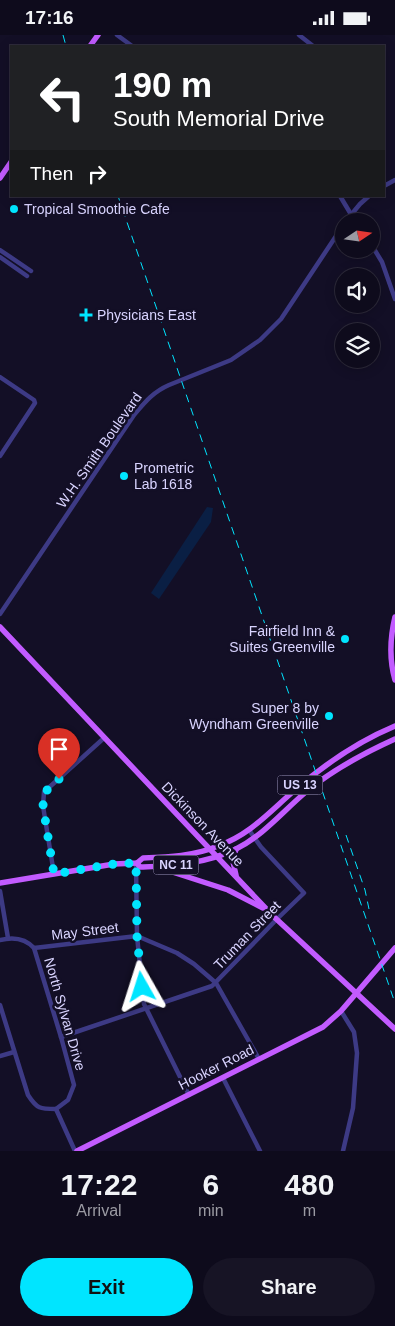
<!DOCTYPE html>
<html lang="en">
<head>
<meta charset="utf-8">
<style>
  :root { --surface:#0e0b1c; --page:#171425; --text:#f1f3f6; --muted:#9b9ba3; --line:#2e2b3b; --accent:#00e5ff }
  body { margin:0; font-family:Helvetica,sans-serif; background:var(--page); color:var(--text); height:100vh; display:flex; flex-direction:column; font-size:19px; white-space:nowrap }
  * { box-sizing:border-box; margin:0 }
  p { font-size:16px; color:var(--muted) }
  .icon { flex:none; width:28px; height:28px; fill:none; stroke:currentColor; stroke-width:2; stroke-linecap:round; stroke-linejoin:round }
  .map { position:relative; height:1116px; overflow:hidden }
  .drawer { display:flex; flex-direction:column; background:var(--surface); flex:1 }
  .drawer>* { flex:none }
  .banner { position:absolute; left:10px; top:10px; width:375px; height:152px; border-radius:0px; box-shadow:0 2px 12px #0003,0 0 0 1px var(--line); background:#202124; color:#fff; overflow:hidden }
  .needle { width:32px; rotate:77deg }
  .controls { position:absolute; left:335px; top:178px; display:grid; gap:10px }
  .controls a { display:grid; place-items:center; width:45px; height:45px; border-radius:50%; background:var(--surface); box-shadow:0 2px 12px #0003,0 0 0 1px var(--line); font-size:25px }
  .pin { position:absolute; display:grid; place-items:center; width:42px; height:42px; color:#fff; margin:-51px -21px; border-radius:50% 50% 50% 0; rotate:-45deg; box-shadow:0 0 5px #0007 }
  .pin .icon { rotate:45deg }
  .me { position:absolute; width:55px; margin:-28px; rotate:354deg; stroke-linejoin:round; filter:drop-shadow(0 0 4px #0008) }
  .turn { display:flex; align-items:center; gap:18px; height:105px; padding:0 20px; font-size:22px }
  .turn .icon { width:65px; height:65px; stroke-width:2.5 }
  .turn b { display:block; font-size:35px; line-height:42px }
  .then { display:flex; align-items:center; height:48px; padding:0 20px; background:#0003; gap:10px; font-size:19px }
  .eta { display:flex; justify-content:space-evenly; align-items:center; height:85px; text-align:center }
  .eta b { font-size:30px; font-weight:800; line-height:35px }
  .button { display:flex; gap:10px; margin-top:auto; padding:10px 20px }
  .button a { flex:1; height:58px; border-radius:30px; background:var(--accent); color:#111; font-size:20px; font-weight:800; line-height:58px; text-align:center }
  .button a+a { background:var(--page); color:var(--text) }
  .status { display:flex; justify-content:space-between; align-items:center; height:35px; padding:0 25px; background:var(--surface); direction:ltr }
  .status svg { height:14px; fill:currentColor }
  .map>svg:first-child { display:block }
</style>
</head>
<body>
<div class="status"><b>17:16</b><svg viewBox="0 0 49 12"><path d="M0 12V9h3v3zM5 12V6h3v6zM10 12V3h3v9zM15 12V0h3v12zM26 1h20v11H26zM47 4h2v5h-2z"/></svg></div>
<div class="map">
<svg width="395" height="1116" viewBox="0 0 395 1116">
  <rect width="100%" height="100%" fill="#130f26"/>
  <!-- water -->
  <path fill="#0a1f44" d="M 207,472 L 213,473 L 211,487 L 159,564 L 151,558 Z"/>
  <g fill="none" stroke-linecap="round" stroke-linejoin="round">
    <!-- minor -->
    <g stroke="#3d3a85" stroke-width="4.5">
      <path d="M 117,0 L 132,11"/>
      <path d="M 299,0 L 313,11"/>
      <path d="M 384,151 L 395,145"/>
      <path d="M 340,161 L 355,186"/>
      <path d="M 346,186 L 360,169 L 369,161"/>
      <path d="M 371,209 L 382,227 L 395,264"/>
      <path d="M 0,215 L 31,236"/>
      <path d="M 0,222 L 27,241"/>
      <path d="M 0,342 L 34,365 L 35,368 L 0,421"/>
      <path d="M 0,579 L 134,380 C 145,367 153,357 169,350 L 231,325 L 260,305 L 281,284 L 344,189"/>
      <path d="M 136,828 L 137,901 L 144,969 L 189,1060"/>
      <path d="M 54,839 L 43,771 L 44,757 L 104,703"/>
      <path d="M 0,856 L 8,903"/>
      <path d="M 0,905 C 12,902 25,903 34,913 L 61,1002 L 74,1050 L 68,1065 L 56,1074"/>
      <path d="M 34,913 L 137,901 L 177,918 L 194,929 L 216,948 L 259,1024"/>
      <path d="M 0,970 L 28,1060 C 37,1074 40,1074 56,1074"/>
      <path d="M 341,976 L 354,997 L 357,1018 L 353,1073 L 343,1116"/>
      <path d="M 61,1002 L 212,951 L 277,884 L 304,858 L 261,812 L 249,795"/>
      <path d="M 0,1021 L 14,1017"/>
      <path d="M 223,1043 L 260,1116"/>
      <path d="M 56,1074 L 75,1116"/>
    </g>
    <!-- major -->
    <g stroke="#c25bff" stroke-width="5.5">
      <path d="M 90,11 L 98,0"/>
      <path d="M 0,143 L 11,127"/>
      <path d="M 395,582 C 390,603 389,624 395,645"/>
      <path d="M 0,592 L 272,880 L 395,994"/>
      <path d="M 236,814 L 233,827 L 236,840"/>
      <path d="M 137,828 L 140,832 L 143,832 C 175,831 207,828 236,814 C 264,800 283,776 307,756 C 334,734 364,718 395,704"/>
      <path d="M 160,833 L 228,855 L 263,873"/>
      <path d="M 0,848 L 114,829 L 137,828 L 143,823 C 169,822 194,821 218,811 C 251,799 269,777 295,755 C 325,729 359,706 395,691"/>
      <path d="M 77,1116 L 323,992 L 341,976 L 395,913"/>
    </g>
    <!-- rail -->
    <g stroke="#00e5ff" stroke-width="1" stroke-dasharray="8 6" stroke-linecap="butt">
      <path d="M 63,0 L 66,11"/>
      <path d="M 118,161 L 395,968"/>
      <path d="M 346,800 L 365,855 L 369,874"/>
    </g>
  </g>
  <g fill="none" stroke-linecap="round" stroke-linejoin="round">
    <!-- route -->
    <path stroke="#00e5ff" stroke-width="9" stroke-dasharray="0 16.2" d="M 59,744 L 44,758 L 43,771 L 54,839 L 114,829 L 136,828 L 137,901 L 142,952"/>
  </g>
  <!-- markers -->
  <g fill="#00e5ff" stroke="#130f26" stroke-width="2">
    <circle cx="14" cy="174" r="5"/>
    <path d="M83.5 272.5h5v5h5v5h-5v5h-5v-5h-5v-5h5z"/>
    <circle cx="124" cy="441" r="5"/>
    <circle cx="345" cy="604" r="5"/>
    <circle cx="329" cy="681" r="5"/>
  </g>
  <g text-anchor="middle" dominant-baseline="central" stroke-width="5" stroke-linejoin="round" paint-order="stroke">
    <!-- shield labels -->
    <g fill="#130f26" stroke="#9e99be" stroke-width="1">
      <rect x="277.5" y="740.5" width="45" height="19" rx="4"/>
      <rect x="153.5" y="820.5" width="45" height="19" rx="4"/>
    </g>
    <g font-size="12" font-weight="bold" fill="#d9d4ff">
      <text x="300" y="750">US 13</text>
      <text x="176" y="830">NC 11</text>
    </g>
    <!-- poi labels -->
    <g font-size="14" fill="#d9d4ff" stroke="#130f26" text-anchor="start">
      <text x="24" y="174">Tropical Smoothie Cafe</text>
      <text x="97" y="280">Physicians East</text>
      <text x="134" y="433">Prometric<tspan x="134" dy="16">Lab 1618</tspan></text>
      <text x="335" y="596" text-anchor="end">Fairfield Inn &amp;<tspan x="335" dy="16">Suites Greenville</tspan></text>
      <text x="319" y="673" text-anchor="end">Super 8 by<tspan x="319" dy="16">Wyndham Greenville</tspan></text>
    </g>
    <!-- street labels -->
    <g font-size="14" fill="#d9d4ff" stroke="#130f26">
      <text transform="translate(99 415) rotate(-55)">W.H. Smith Boulevard</text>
      <text transform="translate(203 789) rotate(46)">Dickinson Avenue</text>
      <text transform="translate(85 896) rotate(-7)">May Street</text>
      <text transform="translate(247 900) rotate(-46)">Truman Street</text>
      <text transform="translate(65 979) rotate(74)">North Sylvan Drive</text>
      <text transform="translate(216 1032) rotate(-27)">Hooker Road</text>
    </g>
  </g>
</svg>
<div class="controls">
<a><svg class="needle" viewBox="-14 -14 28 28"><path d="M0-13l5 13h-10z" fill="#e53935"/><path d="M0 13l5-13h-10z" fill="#9b9ba3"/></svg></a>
<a><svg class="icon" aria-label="sound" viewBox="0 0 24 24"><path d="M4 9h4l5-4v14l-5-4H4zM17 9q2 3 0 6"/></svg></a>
<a><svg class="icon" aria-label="layers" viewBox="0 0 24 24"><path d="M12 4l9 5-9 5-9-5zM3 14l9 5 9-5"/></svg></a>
</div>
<div class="pin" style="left:59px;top:744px;background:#d93025"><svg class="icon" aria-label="arrive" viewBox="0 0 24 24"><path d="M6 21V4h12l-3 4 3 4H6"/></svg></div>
<svg class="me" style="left:142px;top:952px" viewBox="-20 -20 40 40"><path d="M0-17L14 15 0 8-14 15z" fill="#00e5ff" stroke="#fff" stroke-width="4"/></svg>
<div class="banner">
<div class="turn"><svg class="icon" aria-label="left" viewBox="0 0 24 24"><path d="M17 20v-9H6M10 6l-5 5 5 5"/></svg><div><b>190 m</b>South Memorial Drive</div></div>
<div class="then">Then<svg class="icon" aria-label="right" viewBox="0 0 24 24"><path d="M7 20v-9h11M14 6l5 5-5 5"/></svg></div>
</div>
</div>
<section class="drawer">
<div class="eta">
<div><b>17:22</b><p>Arrival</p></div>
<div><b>6</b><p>min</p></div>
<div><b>480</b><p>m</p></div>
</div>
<div class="button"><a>Exit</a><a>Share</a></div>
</section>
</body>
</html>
